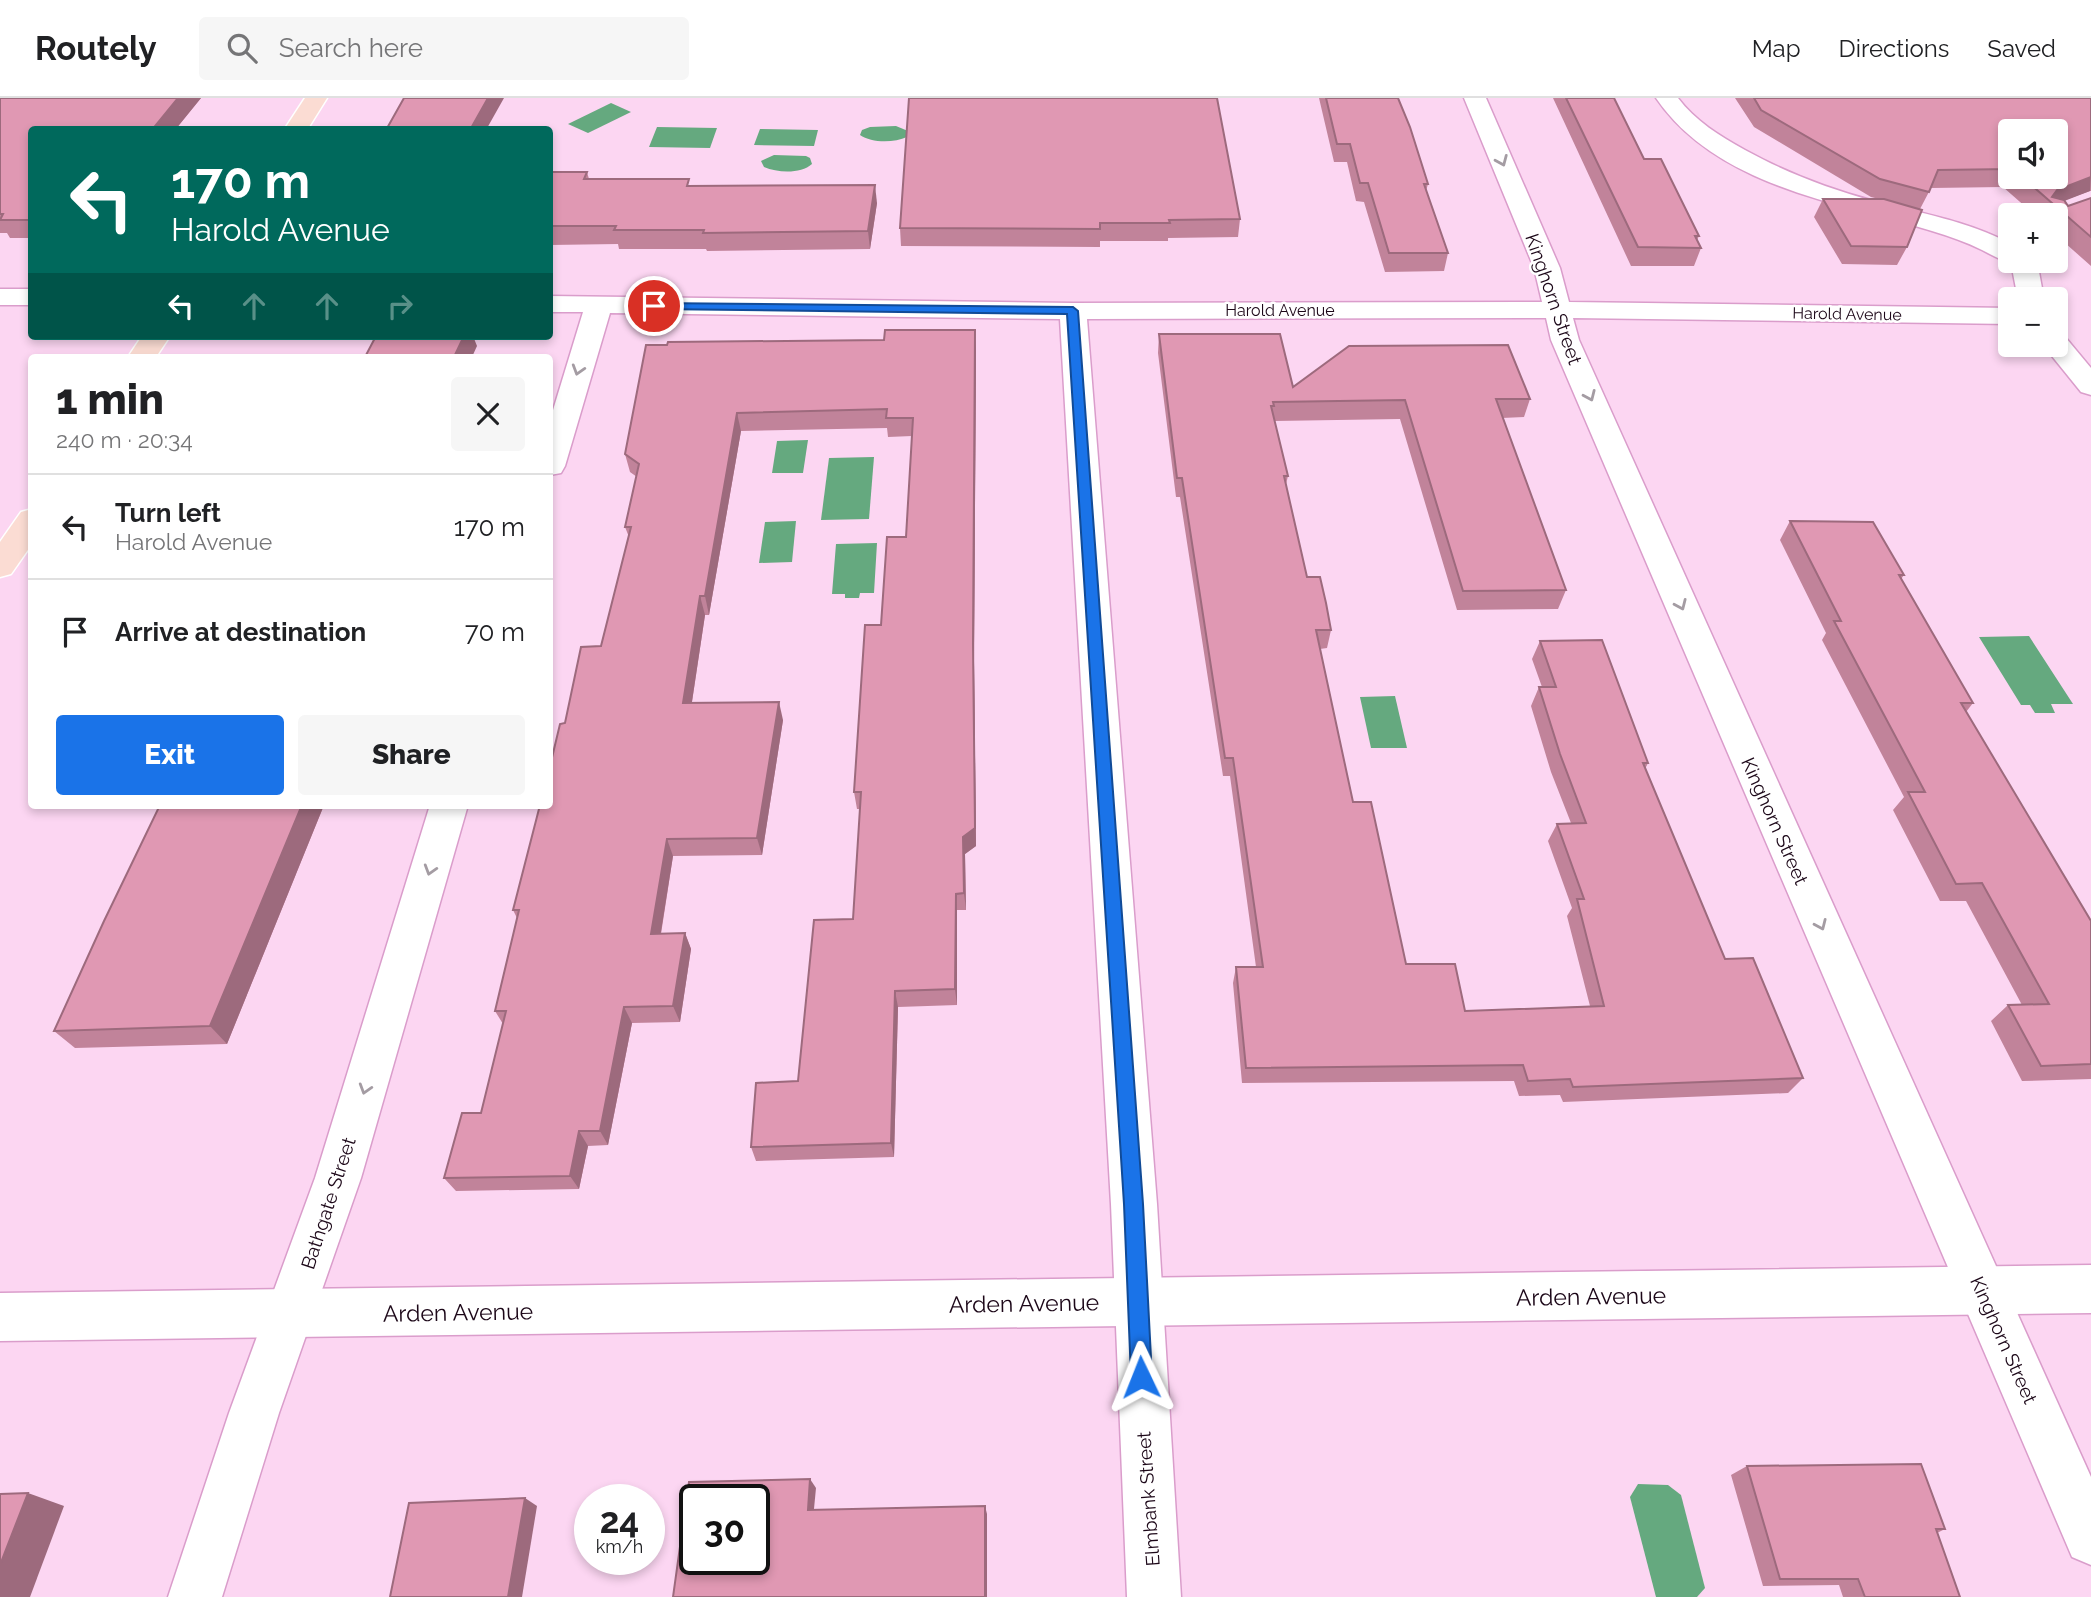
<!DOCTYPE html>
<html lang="en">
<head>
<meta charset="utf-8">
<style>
  :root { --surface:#fff; --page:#f6f6f6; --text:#202124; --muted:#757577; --line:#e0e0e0; --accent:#1a73e8 }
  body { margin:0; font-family:Raleway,sans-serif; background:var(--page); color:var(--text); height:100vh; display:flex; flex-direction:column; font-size:26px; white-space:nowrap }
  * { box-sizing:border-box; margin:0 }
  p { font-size:23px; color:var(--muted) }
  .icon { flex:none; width:38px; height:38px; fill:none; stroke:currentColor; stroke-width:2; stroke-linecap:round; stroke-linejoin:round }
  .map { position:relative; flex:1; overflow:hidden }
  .drawer { position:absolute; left:28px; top:256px; width:525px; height:455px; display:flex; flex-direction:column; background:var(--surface); border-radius:7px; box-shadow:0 4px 10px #0003 }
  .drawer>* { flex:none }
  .top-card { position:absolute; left:28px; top:28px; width:525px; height:214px; border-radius:7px; box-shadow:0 4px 10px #0003; background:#00695c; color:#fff; overflow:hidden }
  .controls { position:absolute; left:1998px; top:21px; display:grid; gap:14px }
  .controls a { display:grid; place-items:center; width:70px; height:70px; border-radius:7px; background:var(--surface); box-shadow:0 4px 10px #0003; font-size:35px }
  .speed { position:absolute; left:574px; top:1386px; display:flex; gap:14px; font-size:35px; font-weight:700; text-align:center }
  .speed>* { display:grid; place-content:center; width:91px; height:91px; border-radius:50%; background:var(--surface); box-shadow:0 4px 10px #0003; line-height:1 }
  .speed small { font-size:18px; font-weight:400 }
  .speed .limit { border:4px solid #111; border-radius:10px; background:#fff; color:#111 }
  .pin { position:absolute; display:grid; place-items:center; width:60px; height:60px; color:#fff; margin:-30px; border:4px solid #fff; border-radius:50%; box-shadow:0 2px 7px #0007 }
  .me { position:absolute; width:77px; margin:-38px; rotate:358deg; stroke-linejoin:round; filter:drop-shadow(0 0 5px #0008) }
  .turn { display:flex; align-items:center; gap:24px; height:147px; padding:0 28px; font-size:32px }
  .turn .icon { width:91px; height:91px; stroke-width:2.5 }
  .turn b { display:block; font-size:49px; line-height:60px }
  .lanes { display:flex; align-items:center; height:66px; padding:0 28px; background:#0003; justify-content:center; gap:35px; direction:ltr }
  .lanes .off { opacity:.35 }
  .round { display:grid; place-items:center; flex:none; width:74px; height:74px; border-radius:7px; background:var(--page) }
  .summary { display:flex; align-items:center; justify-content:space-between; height:119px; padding:0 28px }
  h1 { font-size:42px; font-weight:800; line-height:52px }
  .primary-button { display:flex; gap:14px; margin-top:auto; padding:14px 28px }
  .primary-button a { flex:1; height:80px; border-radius:7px; background:var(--accent); color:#fff; font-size:28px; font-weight:800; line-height:80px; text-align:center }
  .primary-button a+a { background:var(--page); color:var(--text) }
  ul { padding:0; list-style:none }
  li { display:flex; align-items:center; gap:21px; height:105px; padding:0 28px; border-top:2px solid var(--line) }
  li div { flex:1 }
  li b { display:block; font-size:26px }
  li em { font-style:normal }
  header { display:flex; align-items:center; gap:42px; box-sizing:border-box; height:98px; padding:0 35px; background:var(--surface); border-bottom:2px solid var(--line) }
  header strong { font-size:33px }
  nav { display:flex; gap:38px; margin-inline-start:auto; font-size:24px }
  .search { width:490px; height:63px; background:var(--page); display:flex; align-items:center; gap:18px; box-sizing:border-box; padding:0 24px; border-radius:7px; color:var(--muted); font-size:26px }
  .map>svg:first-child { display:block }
</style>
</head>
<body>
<header>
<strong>Routely</strong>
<div class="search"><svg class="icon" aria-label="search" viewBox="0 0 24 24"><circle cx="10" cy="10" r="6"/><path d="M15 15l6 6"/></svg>Search here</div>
<nav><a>Map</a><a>Directions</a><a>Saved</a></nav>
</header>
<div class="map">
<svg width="2091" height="1499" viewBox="0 0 2091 1499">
  <rect width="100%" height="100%" fill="#fcd6f2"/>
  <!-- water -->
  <g fill="#65a97f">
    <path d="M 611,5 L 631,14 L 588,35 L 568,26 Z"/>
    <path d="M 896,28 L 908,33 L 907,39 C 894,45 871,45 860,37 L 862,32 L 870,29 Z"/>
    <path d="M 657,29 L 717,30 L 710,50 L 649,49 Z"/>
    <path d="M 760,31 L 818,32 L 814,48 L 754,47 Z"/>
    <path d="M 774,57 L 806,58 L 810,60 L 812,66 C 801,76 778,75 764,69 L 761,63 Z"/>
    <path d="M 808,342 L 803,375 L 772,375 L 777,343 Z"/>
    <path d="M 874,359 L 869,421 L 821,422 L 829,360 Z"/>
    <path d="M 796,423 L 792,464 L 759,465 L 765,424 Z"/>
    <path d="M 877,445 L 874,495 L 860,495 L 859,500 L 845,500 L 845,496 L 832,496 L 836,446 Z"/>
    <path d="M 2029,538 L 2073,606 L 2051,606 L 2055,615 L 2035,615 L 2030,607 L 2021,607 L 1979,539 Z"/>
    <path d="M 1395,598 L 1407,650 L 1371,650 L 1360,599 Z"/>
    <path d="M 1638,1386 L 1668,1387 L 1681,1397 L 1705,1490 L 1697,1499 L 1656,1499 L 1630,1399 Z"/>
  </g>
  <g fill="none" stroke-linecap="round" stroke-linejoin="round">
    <!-- street casing -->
    <g stroke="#da9dcb" stroke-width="3">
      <g id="street">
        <path d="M 1464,0 L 1486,0 L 1560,170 L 1569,204 L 2011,210 L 2011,226 L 1573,220 L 1579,242 L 2091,1379 L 2091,1467 L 2072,1459 L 1551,242 L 1546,220 L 1087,221 L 1157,1106 L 1181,1499 L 1127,1499 L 1111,1106 L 1060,221 L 610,215 L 565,368 L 561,375 L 550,377 L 550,322 L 583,214 L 550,214 L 550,198 L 1073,205 L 1542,204 L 1534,170 Z"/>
        <path d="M 1656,0 L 1678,0 C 1695,23 1720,38 1745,52 C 1785,74 1829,91 1874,103 C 1920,115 1968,123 2011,146 L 2011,163 L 2037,163 L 2044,201 L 2018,201 L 2011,165 C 2000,162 1992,157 1982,152 C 1966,144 1949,138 1932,133 C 1837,104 1716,88 1656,0 Z"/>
        <rect x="0" y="191" width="32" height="16"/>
        <path d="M 2056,238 L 2066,240 L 2091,270 L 2091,297 L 2081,294 L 2043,247 L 2056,247 Z"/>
        <path d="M 430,707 L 468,707 L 361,1080 L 279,1315 L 222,1499 L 168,1499 L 229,1315 L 315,1080 Z"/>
      </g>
    </g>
    <!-- secondary casing -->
    <g stroke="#da9dcb" stroke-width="3">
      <path id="secondary" d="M 2091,1167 L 2091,1215 L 0,1243 L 0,1195 Z"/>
    </g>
    <!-- primary casing -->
    <g stroke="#fff" stroke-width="3">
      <g id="primary">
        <path d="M 305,0 L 327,0 L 307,32 L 284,32 Z"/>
        <path d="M 142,238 L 170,238 L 156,259 L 128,259 Z"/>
        <path d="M 32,411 L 32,446 L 11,476 L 0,479 L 0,444 L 21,414 Z"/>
      </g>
    </g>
    <!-- street -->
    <use href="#street" fill="#fff" fill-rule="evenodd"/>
    <!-- secondary -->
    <use href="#secondary" fill="#fff" fill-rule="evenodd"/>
    <!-- primary -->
    <use href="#primary" fill="#fbdcd3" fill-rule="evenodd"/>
  </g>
  <!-- wall -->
  <g fill="#c1839a" fill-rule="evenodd">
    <path d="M 0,0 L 201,0 L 175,32 L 32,32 L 32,140 L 10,140 L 7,135 L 0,135 Z"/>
    <path d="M 909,0 L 1240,121 L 1238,139 L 1168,140 L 1168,143 L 1100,143 L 1100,149 L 901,148 L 900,130 Z"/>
    <path d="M 1319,0 L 1398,0 L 1428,86 L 1426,93 L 1448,155 L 1444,173 L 1385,174 L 1364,104 L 1356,103 L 1347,64 L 1334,64 Z"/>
    <path d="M 1553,0 L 1614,0 L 1644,61 L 1699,138 L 1697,142 L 1701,150 L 1694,168 L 1631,168 Z"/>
    <path d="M 1735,0 L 2091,0 L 2091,93 L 2090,93 L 2065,102 L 2068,108 L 2091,100 L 2091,168 L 2056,137 L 2056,117 L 2035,117 L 2003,89 L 1931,90 L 1920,111 L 1907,149 L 1897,167 L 1842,166 L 1814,119 L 1823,101 L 1879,101 L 1871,99 L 1754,29 ZM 2011,33 L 2056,79 L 2011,79 Z"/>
    <path d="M 550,74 L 587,74 L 589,81 L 690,88 L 877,105 L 870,151 L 707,153 L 706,151 L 619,151 L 618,146 L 550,147 Z"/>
    <path d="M 1159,236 L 1293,289 L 1530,301 L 1524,319 L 1502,320 L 1566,492 L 1558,511 L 1457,512 L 1400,321 L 1274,323 L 1288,378 L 1286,386 L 1307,479 L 1331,532 L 1327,550 L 1320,551 L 1353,704 L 1406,866 L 1465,913 L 1590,908 L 1567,818 L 1572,810 L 1548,743 L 1557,726 L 1571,725 L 1551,674 L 1531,608 L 1539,589 L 1542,589 L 1532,561 L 1540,543 L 1648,665 L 1645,671 L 1725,861 L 1803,980 L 1788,995 L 1563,1004 L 1560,997 L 1519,998 L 1514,983 L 1242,985 L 1233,885 L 1236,869 L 1256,869 L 1230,678 L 1223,678 L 1180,399 L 1176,399 L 1158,255 Z"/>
    <path d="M 646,247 L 976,251 L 974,564 L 976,748 L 965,756 L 966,812 L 957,812 L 957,907 L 898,909 L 894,1059 L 756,1063 L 751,1049 L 798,983 L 853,821 L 860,711 L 857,711 L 854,694 L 881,527 L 906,439 L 912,338 L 888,339 L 887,330 L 741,333 L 709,517 L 705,517 L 692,604 L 783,622 L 762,757 L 673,758 L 661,836 L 685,835 L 691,851 L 680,924 L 632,925 L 608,1047 L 588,1048 L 579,1091 L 456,1093 L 444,1080 L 481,1015 L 503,926 L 495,913 L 517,820 L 513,812 L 565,625 L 601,548 L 629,439 L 625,429 L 637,379 L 630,374 L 625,356 Z"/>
    <path d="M 1790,423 L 1904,477 L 1901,481 L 1973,605 L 1966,614 L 2091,823 L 2091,981 L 2022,983 L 1991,923 L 2008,907 L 2022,907 L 1966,803 L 1940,803 L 1893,712 L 1904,699 L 1822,542 L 1826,535 L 1780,442 Z"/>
    <path d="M 160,707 L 324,707 L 227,946 L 75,950 L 54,933 Z"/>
    <path d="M 1747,1368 L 1945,1431 L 1937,1435 L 1960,1499 L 1843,1499 L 1839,1487 L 1763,1488 L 1731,1377 Z"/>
  </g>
  <!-- shaded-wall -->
  <g fill="#9d6a7d">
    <path d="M 178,0 L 201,0 L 175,32 L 152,32 Z"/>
    <path d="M 488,0 L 504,0 L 486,32 L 470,32 Z"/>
    <path d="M 2091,79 L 2090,93 L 2054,107 L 2050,103 L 2057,92 Z"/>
    <path d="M 875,87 L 877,105 L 870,151 L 868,133 Z"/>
    <path d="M 975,232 L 976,251 L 974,564 L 976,748 L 965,756 L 966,812 L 964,795 L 963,739 L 973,546 Z"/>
    <path d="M 464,238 L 473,238 L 477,248 L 472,259 L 454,259 Z"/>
    <path d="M 737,315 L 741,333 L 709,517 L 705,498 Z"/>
    <path d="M 700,498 L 705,517 L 689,623 L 683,605 Z"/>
    <path d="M 779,604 L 783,622 L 762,757 L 757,740 Z"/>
    <path d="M 302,707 L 324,707 L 227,946 L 210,928 Z"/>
    <path d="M 667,741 L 673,758 L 658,852 L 651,836 Z"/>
    <path d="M 956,796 L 957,812 L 957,907 L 955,891 Z"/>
    <path d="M 685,835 L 691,851 L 680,924 L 673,908 Z"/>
    <path d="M 895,893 L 898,909 L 894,1059 L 891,1045 Z"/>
    <path d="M 624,909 L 632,925 L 608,1047 L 600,1033 Z"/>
    <path d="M 579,1033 L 588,1048 L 579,1091 L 570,1078 Z"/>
    <path d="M 810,1381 L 816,1390 L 813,1421 L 808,1412 Z"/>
    <path d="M 28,1395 L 64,1408 L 30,1499 L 0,1499 L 0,1467 Z"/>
    <path d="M 525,1400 L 537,1408 L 522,1499 L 508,1499 Z"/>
    <path d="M 985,1408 L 987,1416 L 987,1499 L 985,1499 Z"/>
  </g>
  <!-- building -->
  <g fill="#e098b3" stroke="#9d6a7d" stroke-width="2" fill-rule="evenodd">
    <path d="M 0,0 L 178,0 L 152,32 L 32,32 L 32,122 L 0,122 L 3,116 L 0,116 Z"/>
    <path d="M 404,0 L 488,0 L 470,32 L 386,32 Z"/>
    <path d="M 909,0 L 1217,0 L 1240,121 L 1169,122 L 1170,125 L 1100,125 L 1100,131 L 900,130 Z"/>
    <path d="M 1326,0 L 1398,0 L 1410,29 L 1428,86 L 1424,86 L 1448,155 L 1389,155 L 1368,85 L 1360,85 L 1350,46 L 1337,46 Z"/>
    <path d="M 1566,0 L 1614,0 L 1644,61 L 1661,61 L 1699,138 L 1695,138 L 1701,150 L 1638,149 Z"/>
    <path d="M 1754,0 L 2091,0 L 2091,79 L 2057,92 L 2052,99 L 2064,102 L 2068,108 L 2091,100 L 2091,139 L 2022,79 L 2056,79 L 2056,33 L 2011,33 L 2011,71 L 1938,72 L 1929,94 L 1880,81 L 1761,12 Z"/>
    <path d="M 550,74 L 587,74 L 584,81 L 689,81 L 687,88 L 875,87 L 868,133 L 703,135 L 704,132 L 614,132 L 616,128 L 550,128 Z"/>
    <path d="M 1823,101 L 1884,101 L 1922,112 L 1907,149 L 1851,148 Z"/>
    <path d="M 885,232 L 975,232 L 973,546 L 975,730 L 963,739 L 964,795 L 956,796 L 955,891 L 895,893 L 891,1045 L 751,1049 L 756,985 L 798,983 L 814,822 L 853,821 L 861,694 L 854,694 L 865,527 L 881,527 L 887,439 L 906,439 L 913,320 L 886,320 L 887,311 L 737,315 L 705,498 L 700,498 L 683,605 L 779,604 L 757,740 L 667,741 L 651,836 L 685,835 L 673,908 L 624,909 L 600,1033 L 579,1033 L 570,1078 L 444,1080 L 462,1015 L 481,1015 L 506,913 L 495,913 L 519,812 L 513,812 L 540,707 L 550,707 L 550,668 L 560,626 L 565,625 L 581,549 L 601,548 L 631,429 L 625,429 L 639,366 L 625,356 L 646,247 L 667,247 L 668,244 L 884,242 Z"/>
    <path d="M 1159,236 L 1280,236 L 1293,289 L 1349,248 L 1508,247 L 1530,301 L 1496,301 L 1566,492 L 1463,493 L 1405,302 L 1273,304 L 1274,308 L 1271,308 L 1288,378 L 1284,378 L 1307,479 L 1320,479 L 1326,505 L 1331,532 L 1316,532 L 1353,704 L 1371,704 L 1406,866 L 1455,866 L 1465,913 L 1604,908 L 1577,801 L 1584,801 L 1557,726 L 1586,725 L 1560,656 L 1539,589 L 1556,589 L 1540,543 L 1602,542 L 1648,665 L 1643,665 L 1725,861 L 1753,860 L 1803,980 L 1573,989 L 1570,981 L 1528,983 L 1523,967 L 1246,970 L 1236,869 L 1263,869 L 1233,660 L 1225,660 L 1182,380 L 1177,380 Z"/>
    <path d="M 376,238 L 464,238 L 454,259 L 365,259 Z"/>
    <path d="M 1790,423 L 1873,424 L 1904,477 L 1899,477 L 1973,605 L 1961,605 L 2091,823 L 2091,966 L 2041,968 L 2008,907 L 2049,906 L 1982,785 L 1956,786 L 1908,694 L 1925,694 L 1834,523 L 1841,523 Z"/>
    <path d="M 160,707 L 302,707 L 210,928 L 54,933 L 104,823 Z"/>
    <path d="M 1921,1366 L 1945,1431 L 1936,1431 L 1960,1499 L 1865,1499 L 1858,1481 L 1780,1481 L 1747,1368 Z"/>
    <path d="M 810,1381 L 808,1412 L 985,1408 L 985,1499 L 673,1499 L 689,1384 ZM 695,1402 L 754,1402 L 754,1461 L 695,1461 Z"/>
    <path d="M 28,1395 L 0,1467 L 0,1396 Z"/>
    <path d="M 525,1400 L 508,1499 L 390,1499 L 409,1405 Z"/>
  </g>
  <!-- one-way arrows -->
  <defs><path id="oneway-chevron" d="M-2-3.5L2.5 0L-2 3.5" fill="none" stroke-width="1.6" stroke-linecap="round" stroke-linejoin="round" transform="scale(1.75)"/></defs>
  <g stroke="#a49ca3">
    <use href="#oneway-chevron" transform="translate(1502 63) rotate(67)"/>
    <use href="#oneway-chevron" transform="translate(578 272) rotate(107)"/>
    <use href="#oneway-chevron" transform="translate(1590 298) rotate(66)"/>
    <use href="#oneway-chevron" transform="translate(1681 507) rotate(66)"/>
    <use href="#oneway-chevron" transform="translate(430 772) rotate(107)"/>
    <use href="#oneway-chevron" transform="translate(1821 827) rotate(66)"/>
    <use href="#oneway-chevron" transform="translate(365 991) rotate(107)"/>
  </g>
  <!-- route -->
  <path fill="#1a73e8" stroke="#114b97" stroke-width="2" d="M 651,205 L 1073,209 L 1078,213 L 1143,1106 L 1152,1279 L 1149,1286 L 1141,1289 L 1134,1286 L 1131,1279 L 1124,1106 L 1067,216 L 654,211 L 651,210 Z"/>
  <g text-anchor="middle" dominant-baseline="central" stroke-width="5" stroke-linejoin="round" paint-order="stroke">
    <!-- far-street labels -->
    <g font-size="16" fill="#1c0718" stroke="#fff">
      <text x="1280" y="212">Harold Avenue</text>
      <text transform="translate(1847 216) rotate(1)">Harold Avenue</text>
    </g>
    <!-- street labels -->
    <g font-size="19" fill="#1c0718" stroke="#fff">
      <text transform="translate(1554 201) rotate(71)">Kinghorn Street</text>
      <text transform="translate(1775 723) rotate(66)">Kinghorn Street</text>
      <text transform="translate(328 1105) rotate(-72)">Bathgate Street</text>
      <text transform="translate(2004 1242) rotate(66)">Kinghorn Street</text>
      <text transform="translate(1148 1401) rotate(-94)">Elmbank Street</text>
    </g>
    <!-- near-street labels -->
    <g font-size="23" fill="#1c0718" stroke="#fff">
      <text transform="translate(1591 1198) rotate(-1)">Arden Avenue</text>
      <text transform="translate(1024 1205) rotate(-1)">Arden Avenue</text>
      <text transform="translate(458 1214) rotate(-1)">Arden Avenue</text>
    </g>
  </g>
</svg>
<div class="controls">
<a><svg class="icon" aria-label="sound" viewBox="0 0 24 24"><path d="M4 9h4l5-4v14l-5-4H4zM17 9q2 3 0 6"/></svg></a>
<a>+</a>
<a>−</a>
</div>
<div class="speed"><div>24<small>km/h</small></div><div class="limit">30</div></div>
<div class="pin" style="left:654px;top:208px;background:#d93025"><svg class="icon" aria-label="arrive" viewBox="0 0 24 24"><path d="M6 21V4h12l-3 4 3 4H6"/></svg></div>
<svg class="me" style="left:1141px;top:1279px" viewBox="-20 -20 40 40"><path d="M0-17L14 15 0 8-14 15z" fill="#1a73e8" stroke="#fff" stroke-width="4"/></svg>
<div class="top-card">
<div class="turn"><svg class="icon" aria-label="left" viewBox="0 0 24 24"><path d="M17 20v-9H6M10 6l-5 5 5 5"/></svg><div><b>170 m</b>Harold Avenue</div></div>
<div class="lanes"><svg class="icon" aria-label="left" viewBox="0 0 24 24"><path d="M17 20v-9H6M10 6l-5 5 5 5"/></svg><svg class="icon off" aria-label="ahead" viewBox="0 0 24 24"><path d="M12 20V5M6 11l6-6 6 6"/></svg><svg class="icon off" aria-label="ahead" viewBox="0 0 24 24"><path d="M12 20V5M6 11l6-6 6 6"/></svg><svg class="icon off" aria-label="right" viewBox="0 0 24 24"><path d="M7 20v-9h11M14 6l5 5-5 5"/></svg></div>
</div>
<section class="drawer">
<div class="summary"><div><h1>1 min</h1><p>240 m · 20:34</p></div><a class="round"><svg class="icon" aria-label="close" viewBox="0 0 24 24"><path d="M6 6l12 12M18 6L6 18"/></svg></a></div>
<ul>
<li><svg class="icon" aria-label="left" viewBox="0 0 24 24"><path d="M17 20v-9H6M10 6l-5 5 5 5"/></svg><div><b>Turn left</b><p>Harold Avenue</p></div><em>170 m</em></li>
<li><svg class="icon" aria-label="arrive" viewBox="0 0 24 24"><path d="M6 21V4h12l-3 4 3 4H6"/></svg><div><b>Arrive at destination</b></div><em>70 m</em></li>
</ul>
<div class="primary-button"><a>Exit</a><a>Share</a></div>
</section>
</div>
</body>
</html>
